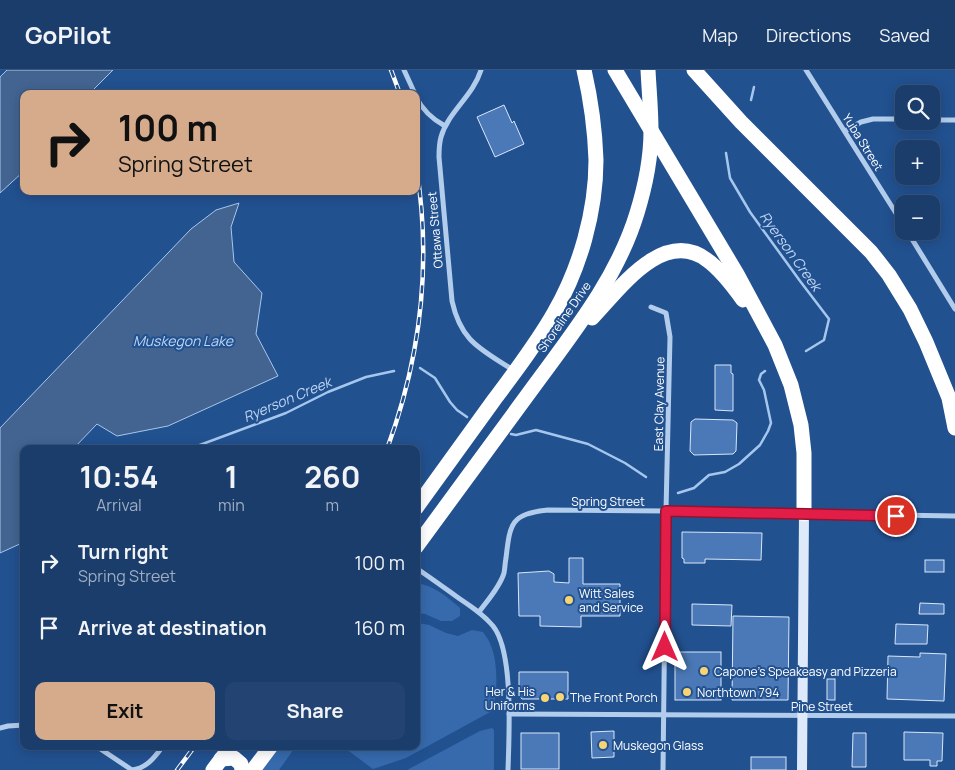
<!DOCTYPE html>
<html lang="en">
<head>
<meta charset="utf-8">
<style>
  :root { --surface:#1a3d6c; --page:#234472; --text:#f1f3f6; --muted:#9faec2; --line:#38567f; --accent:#d6ab8b }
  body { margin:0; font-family:Manrope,sans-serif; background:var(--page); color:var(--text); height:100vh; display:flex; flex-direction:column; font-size:19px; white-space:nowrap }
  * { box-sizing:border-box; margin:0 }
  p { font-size:16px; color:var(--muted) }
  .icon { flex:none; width:28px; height:28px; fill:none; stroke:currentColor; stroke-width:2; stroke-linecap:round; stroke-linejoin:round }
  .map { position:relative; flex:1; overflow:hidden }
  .drawer { position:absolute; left:20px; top:375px; width:400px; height:305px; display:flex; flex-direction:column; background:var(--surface); border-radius:10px; box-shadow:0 2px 12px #0003,0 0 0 1px var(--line) }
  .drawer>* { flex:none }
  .guide { position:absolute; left:20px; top:20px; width:400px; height:105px; border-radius:10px; box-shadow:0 2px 12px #0003,0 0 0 1px var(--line); background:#d6ab8b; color:#111; overflow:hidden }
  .buttons { position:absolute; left:895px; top:15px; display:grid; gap:10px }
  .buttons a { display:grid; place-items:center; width:45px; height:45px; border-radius:10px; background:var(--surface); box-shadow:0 2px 12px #0003,0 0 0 1px var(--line); font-size:25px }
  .pin { position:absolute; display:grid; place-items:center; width:42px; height:42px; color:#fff; margin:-21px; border:2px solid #fff; border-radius:50%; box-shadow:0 1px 5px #0007 }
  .me { position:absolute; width:55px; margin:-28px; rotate:0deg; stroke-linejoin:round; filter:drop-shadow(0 0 4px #0008) }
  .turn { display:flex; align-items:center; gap:18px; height:105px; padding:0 15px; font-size:22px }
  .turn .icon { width:65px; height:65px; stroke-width:2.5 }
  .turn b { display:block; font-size:35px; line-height:42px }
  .eta { display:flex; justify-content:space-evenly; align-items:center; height:85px; text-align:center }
  .eta b { font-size:30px; font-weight:700; line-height:35px }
  .action { display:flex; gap:10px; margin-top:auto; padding:10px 15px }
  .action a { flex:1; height:58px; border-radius:10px; background:var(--accent); color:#111; font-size:20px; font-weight:700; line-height:58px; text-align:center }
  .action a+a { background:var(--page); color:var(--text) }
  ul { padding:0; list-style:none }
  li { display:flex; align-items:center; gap:15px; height:65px; padding:0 15px }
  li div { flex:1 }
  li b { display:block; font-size:19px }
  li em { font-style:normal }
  header { display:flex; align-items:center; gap:30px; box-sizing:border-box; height:70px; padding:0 25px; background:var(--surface); border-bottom:1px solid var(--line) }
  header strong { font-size:24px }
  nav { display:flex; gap:28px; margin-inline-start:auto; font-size:18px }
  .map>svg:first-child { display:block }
</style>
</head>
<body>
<header>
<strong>GoPilot</strong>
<nav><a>Map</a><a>Directions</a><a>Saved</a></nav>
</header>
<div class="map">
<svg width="955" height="700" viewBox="0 0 955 700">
  <rect width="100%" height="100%" fill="#225190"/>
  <!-- green -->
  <g fill="#366aad">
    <path d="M 416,513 C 434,515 447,527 460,538 L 460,546 L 452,551 L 441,551 L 425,544 L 416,543 Z"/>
    <path d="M 418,553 L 429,555 L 446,563 L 458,566 L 472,560 L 483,562 C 486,567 490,571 491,576 C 498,592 498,625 492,641 L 406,688 L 373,699 L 342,676 L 416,676 L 416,554 Z"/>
    <path d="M 492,658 L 494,660 L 494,700 L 407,700 L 480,661 Z"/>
    <path d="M 277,676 L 296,676 L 279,700 L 260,700 Z"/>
  </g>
  <!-- water -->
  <g fill="#436491" stroke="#a6c7ed">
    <path d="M 7,0 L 113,0 L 89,24 L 24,24 L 24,101 L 0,123 L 0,7 Z"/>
    <path d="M 239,133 L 231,157 L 234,192 L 262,223 L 256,264 L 278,306 L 168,356 L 117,366 L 97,354 L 73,379 L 24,379 L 24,473 L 22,473 L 0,483 L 0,358 L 191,159 L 216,140 Z"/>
  </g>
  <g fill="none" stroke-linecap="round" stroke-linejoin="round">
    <!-- stream -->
    <g stroke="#a6c7ed" stroke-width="2.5">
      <path d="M 751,30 L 754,17"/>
      <path d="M 726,83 L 730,108 L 750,142 L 800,211 L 829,249 L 824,270 L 806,281"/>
      <path d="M 420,298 L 435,308 L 450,332 L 457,340 L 467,347"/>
      <path d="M 511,364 L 516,365 L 536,360 L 588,374 L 625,393 L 646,407"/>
      <path d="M 189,379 L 286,343 L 328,322 L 366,307 L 394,301"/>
      <path d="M 678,423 L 694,418 L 709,405 L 725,402 L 739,394 L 760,375 L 768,361 L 771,353 L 764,320 L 759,310 L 761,304 L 765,301"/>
    </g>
  </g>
  <!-- building -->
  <g fill="#4b79b7" stroke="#d8e7f9">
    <path d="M 504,35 L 512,53 L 514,51 L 524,74 L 495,87 L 477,47 Z"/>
    <path d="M 715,295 L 731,295 L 731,303 L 733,304 L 733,341 L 715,340 Z"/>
    <path d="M 695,349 L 733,350 L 737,353 L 736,381 L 733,384 L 694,385 L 690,381 L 691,352 Z"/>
    <path d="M 682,462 L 762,463 L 761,490 L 705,489 L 705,493 L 684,493 L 684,489 L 682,488 Z"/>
    <path d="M 569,488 L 583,488 L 583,514 L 620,514 L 620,546 L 581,546 L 581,557 L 540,556 L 540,546 L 519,546 L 518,503 L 549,501 L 554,504 L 554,512 L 569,513 Z"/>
    <rect x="925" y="490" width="19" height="12"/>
    <path d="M 920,533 L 944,534 L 944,544 L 919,544 Z"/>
    <path d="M 692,534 L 732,535 L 731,556 L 692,555 Z"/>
    <path d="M 733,546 L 789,547 L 788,630 L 732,630 Z"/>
    <path d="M 896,554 L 928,555 L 927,574 L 895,574 Z"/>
    <rect x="675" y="582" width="46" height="48"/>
    <path d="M 920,583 L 946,584 L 944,631 L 887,629 L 888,586 L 920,587 Z"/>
    <path d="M 519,602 L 568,602 L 568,629 L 522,629 L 519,626 Z"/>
    <rect x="827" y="609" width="8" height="21"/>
    <path d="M 614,661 L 614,687 L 592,688 L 591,662 Z"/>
    <path d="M 904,662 L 943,663 L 942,691 L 937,691 L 937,696 L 930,696 L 930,690 L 904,690 Z"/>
    <rect x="521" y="663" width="38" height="36"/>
    <path d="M 853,663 L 866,663 L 866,697 L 852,697 Z"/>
    <rect x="751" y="687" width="35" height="13"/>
  </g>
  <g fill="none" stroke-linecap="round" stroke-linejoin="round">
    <!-- street -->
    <g stroke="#b2ccec" stroke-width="5">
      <path d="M 404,0 L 415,24"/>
      <path d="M 481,0 C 473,26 448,42 441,67 C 439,74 439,81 439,87 L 452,231 C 461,272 481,279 513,300"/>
      <path d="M 806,0 L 904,156"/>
      <path d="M 416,27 C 423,41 432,49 445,56"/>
      <path d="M 931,50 L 955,50"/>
      <path d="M 845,61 L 861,52 L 873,49 L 904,49"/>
      <path d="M 907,161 L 955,239"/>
      <path d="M 651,237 L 666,243 L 670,267 L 666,441 L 663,700"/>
      <path d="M 416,498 C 431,508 446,519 460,529 C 472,537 484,545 493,556 C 514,582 509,666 508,700"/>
      <path d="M 479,542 C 487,531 500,517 504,503 C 505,498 505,493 506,488 C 510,453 511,444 548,440 L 666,441 L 955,446"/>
      <path d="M 509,644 L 955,646"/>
      <path d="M 0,658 L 8,656 L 24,655"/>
      <path d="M 96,676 L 132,700 C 147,698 154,688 163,676"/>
    </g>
    <!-- secondary -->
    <path stroke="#deeafa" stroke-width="10" d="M 802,700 L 804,444"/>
    <!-- highway -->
    <g stroke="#fff" stroke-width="15">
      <path d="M 615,0 L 737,204 L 775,275 L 791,315 L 801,355 L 804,383 L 804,444"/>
      <path d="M 694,0 L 741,52 L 871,182 L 889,205 L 910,239 L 926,272 L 949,328 L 955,358"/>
      <path d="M 592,248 C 619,220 663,157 707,190 C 721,200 733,216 743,230"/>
      <path d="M 416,438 C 442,402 468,366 494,330 C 515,302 537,273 554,243 C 580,198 596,142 596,90 C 595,60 591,30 584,0"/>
      <path d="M 416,477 C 456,422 497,367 537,312 C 576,259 618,206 637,143 C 645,117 651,88 651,61 C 651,40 649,20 648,0"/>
      <path d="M 221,689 L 234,688 L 241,694 L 242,700"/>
      <path d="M 213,700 L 231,676"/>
      <path d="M 253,700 L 271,676"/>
    </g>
    <!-- rail casing -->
    <g stroke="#fff" stroke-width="4.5">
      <g id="rail">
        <path d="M 391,0 L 400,24"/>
        <path d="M 387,379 C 421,287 432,192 416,95"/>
        <path d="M 177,700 L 195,676"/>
      </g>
    </g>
    <!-- rail -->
    <use href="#rail" stroke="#225190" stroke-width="2.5" stroke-dasharray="8" stroke-linecap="butt"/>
  </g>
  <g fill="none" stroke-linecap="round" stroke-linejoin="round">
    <!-- route casing -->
    <g stroke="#92132f" stroke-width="12">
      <path id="route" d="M 665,577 L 666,441 L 896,446"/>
    </g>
    <!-- route -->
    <use href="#route" stroke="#e11d48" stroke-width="9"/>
  </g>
  <!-- markers -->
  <g fill="#f8d474" stroke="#225190" stroke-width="2">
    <circle cx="569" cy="530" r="5"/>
    <circle cx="704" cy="601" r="5"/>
    <circle cx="687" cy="622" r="5"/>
    <circle cx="560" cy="627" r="5"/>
    <circle cx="545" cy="628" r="5"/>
    <circle cx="603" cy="675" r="5"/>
  </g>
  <g text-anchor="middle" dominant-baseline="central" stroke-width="4" stroke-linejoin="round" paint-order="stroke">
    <!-- street labels -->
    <g font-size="12" fill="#fff" stroke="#225190">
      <text transform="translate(863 72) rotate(58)">Yuba Street</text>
      <text transform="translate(435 160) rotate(-95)">Ottawa Street</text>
      <text transform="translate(564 247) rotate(-55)">Shoreline Drive</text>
      <text transform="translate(659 334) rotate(-89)">East Clay Avenue</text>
      <text x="608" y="431">Spring Street</text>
      <text x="822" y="636">Pine Street</text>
    </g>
    <!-- poi labels -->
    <g font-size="12" fill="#fff" stroke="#225190" text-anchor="start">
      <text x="579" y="523">Witt Sales<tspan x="579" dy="14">and Service</tspan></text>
      <text x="714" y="601">Capone's Speakeasy and Pizzeria</text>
      <text x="535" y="621" text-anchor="end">Her &amp; His<tspan x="535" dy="14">Uniforms</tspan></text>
      <text x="697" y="622">Northtown 794</text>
      <text x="570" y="627">The Front Porch</text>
      <text x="613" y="675">Muskegon Glass</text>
    </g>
    <!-- water labels -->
    <g font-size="14" font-style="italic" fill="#bfd6f3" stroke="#225190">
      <text transform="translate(791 181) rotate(54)">Ryerson Creek</text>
      <text x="183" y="270">Muskegon Lake</text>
      <text transform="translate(287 329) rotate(-23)">Ryerson Creek</text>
    </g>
  </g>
</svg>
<div class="buttons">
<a><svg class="icon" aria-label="search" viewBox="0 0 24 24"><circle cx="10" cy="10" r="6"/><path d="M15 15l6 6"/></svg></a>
<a>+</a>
<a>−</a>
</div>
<div class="pin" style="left:896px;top:446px;background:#d93025"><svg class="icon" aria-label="arrive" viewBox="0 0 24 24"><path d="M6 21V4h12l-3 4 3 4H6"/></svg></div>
<svg class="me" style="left:665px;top:577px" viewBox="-20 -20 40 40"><path d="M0-17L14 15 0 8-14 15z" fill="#e11d48" stroke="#fff" stroke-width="4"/></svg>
<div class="guide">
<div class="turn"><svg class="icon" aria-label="right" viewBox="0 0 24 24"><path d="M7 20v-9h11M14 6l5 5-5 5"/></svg><div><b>100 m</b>Spring Street</div></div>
</div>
<section class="drawer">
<div class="eta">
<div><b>10:54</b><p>Arrival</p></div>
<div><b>1</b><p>min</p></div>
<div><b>260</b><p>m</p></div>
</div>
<ul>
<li><svg class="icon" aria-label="right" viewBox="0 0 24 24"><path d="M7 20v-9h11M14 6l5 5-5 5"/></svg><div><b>Turn right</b><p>Spring Street</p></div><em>100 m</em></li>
<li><svg class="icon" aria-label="arrive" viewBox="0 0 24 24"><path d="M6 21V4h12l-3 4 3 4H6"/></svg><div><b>Arrive at destination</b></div><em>160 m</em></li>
</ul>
<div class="action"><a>Exit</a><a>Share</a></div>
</section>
</div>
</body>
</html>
